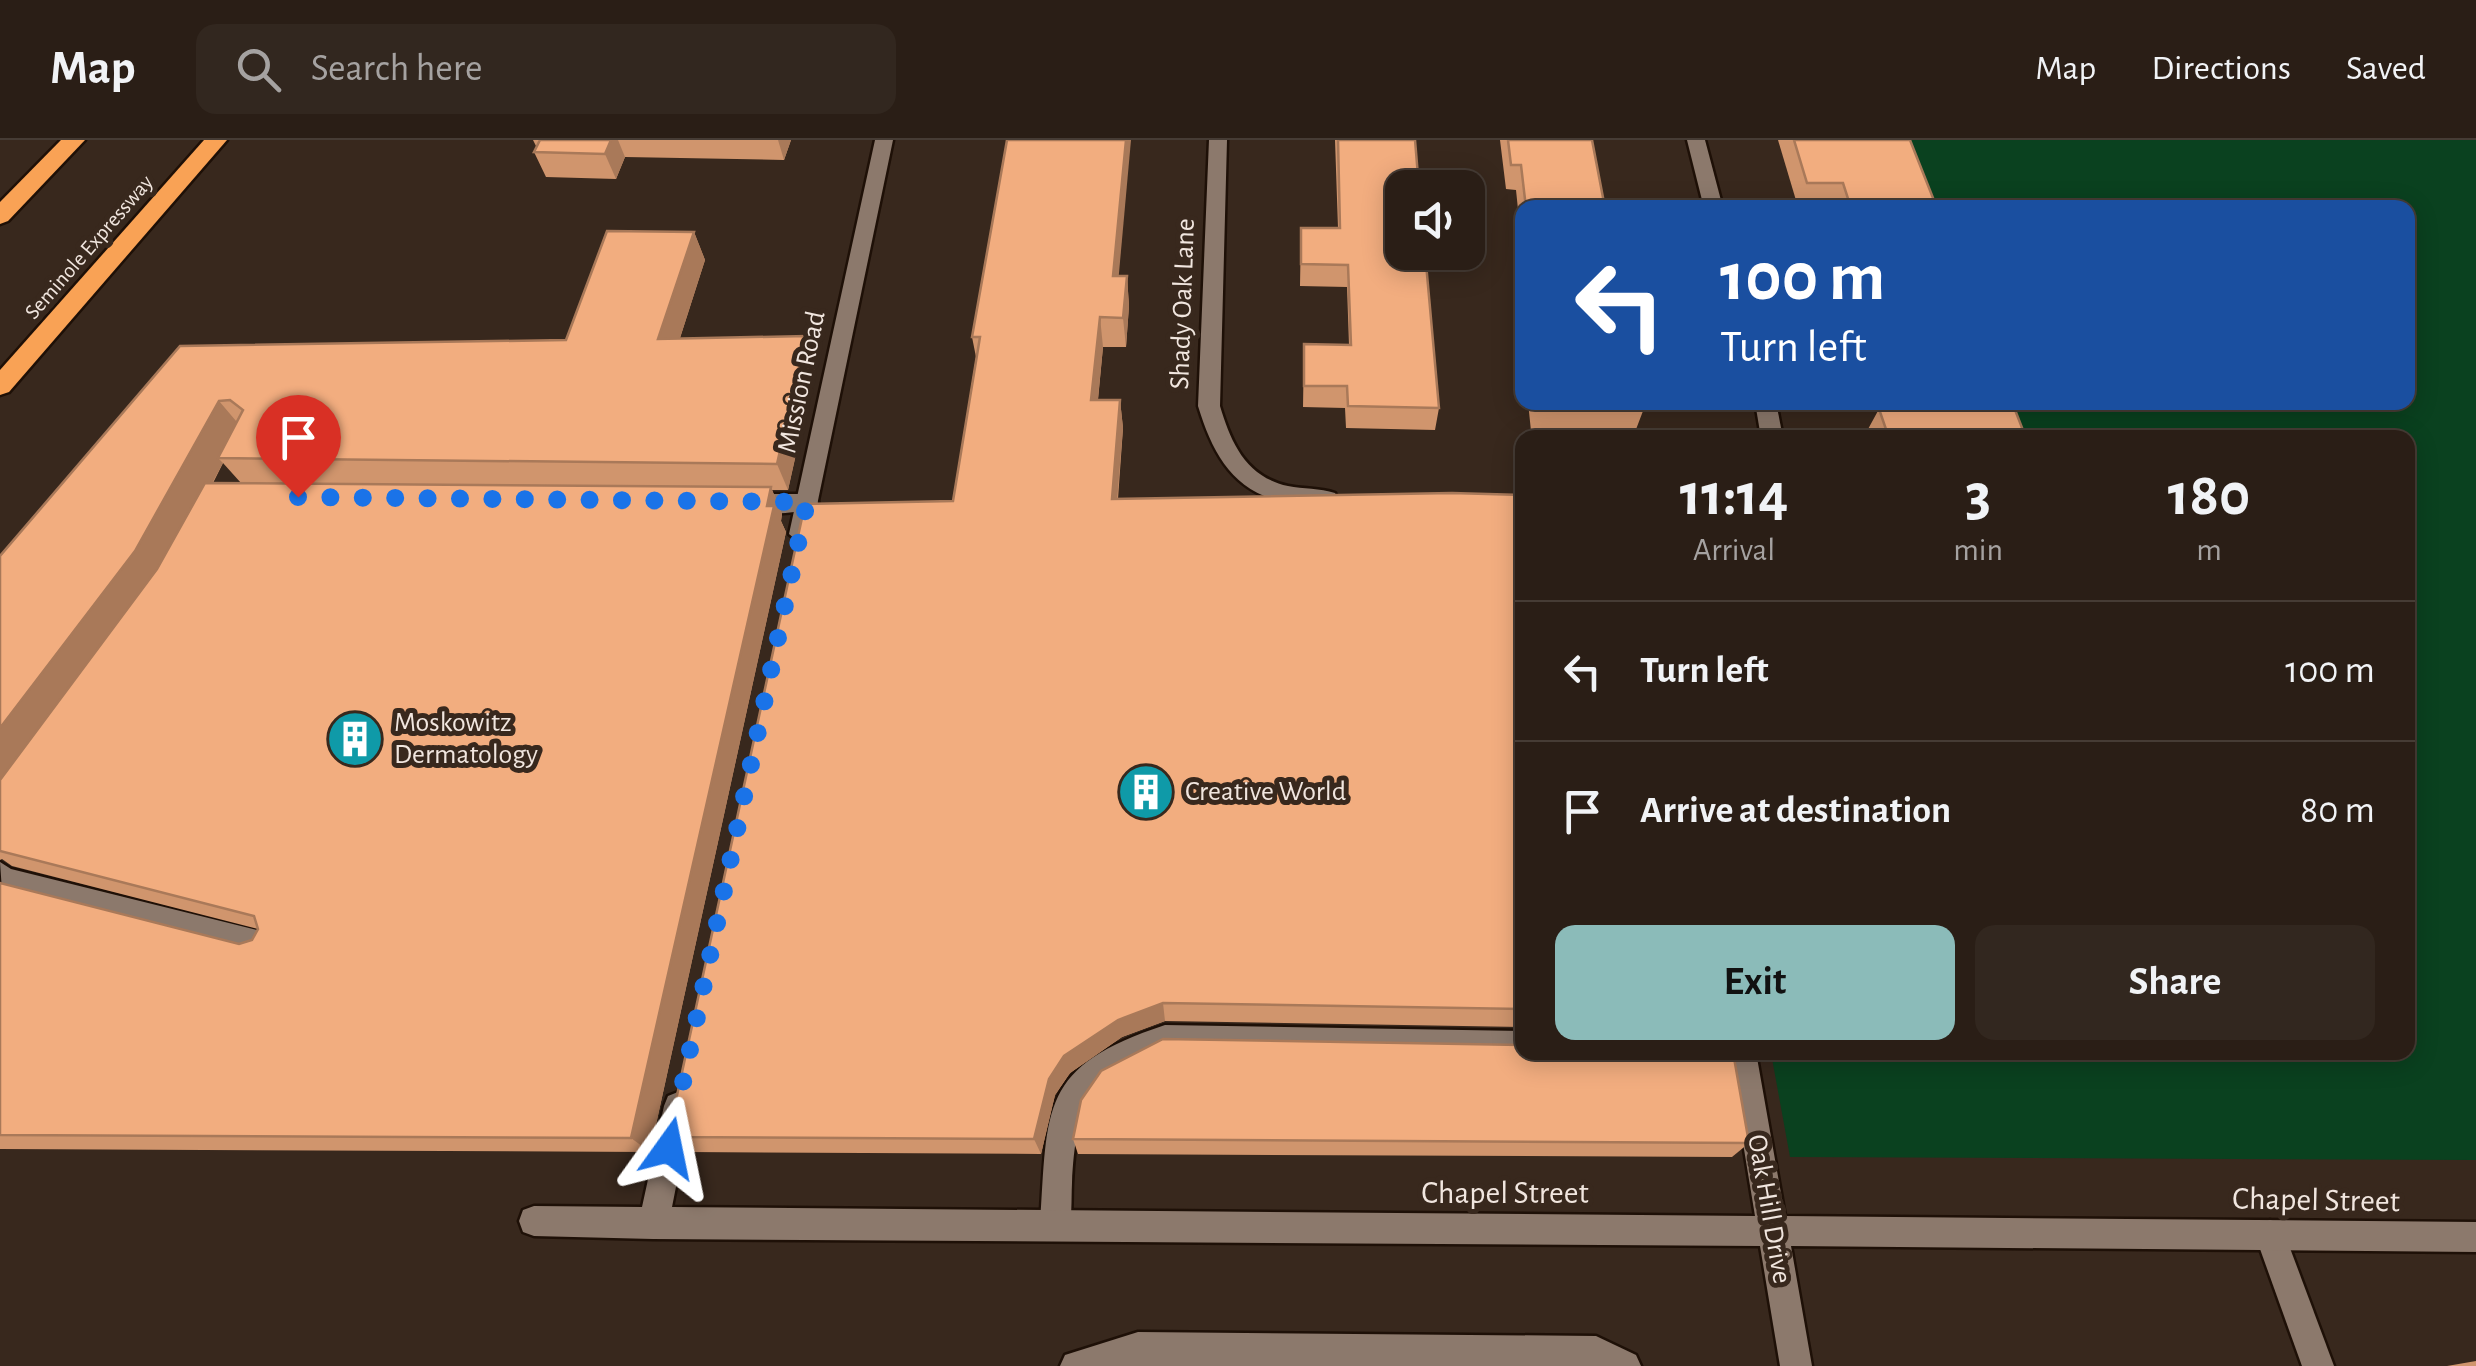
<!DOCTYPE html>
<html lang="en">
<head>
<meta charset="utf-8">
<style>
  :root { --surface:#2a1e16; --page:#32271f; --text:#f1f3f6; --muted:#a5a2a1; --line:#463c35; --accent:#8bbbb9 }
  body { margin:0; font-family:"Alegreya Sans",sans-serif; background:var(--page); color:var(--text); height:100vh; display:flex; flex-direction:column; font-size:38px; white-space:nowrap }
  * { box-sizing:border-box; margin:0 }
  p { font-size:32px; color:var(--muted) }
  .icon { flex:none; width:55px; height:55px; fill:none; stroke:currentColor; stroke-width:2; stroke-linecap:round; stroke-linejoin:round }
  .map { position:relative; flex:1; overflow:hidden }
  .sheet { position:absolute; left:1515px; top:290px; width:900px; height:630px; display:flex; flex-direction:column; background:var(--surface); border-radius:20px; box-shadow:0 5px 25px #0003,0 0 0 2px var(--line) }
  .sheet>* { flex:none }
  .top-card { position:absolute; left:1515px; top:60px; width:900px; height:210px; border-radius:20px; box-shadow:0 5px 25px #0003,0 0 0 2px var(--line); background:#1a4fa0; color:#fff; overflow:hidden }
  .controls { position:absolute; left:1385px; top:30px; display:grid; gap:20px }
  .controls a { display:grid; place-items:center; width:100px; height:100px; border-radius:20px; background:var(--surface); box-shadow:0 5px 25px #0003,0 0 0 2px var(--line); font-size:50px }
  .pin { position:absolute; display:grid; place-items:center; width:85px; height:85px; color:#fff; margin:-102px -42px; border-radius:50% 50% 50% 0; rotate:-45deg; box-shadow:0 0 10px #0007 }
  .pin .icon { rotate:45deg }
  .me { position:absolute; width:110px; margin:-55px; rotate:12deg; stroke-linejoin:round; filter:drop-shadow(0 0 8px #0008) }
  .turn { display:flex; align-items:center; gap:35px; height:210px; padding:0 40px; font-size:45px }
  .turn .icon { width:130px; height:130px; stroke-width:2.5 }
  .turn b { display:block; font-size:70px; line-height:85px }
  .eta { display:flex; justify-content:space-evenly; align-items:center; height:170px; text-align:center }
  .eta b { font-size:60px; font-weight:700; line-height:70px }
  .cta { display:flex; gap:20px; margin-top:auto; padding:20px 40px }
  .cta a { flex:1; height:115px; border-radius:20px; background:var(--accent); color:#111; font-size:40px; font-weight:700; line-height:115px; text-align:center }
  .cta a+a { background:var(--page); color:var(--text) }
  ul { padding:0; list-style:none }
  li { display:flex; align-items:center; gap:30px; height:140px; padding:0 40px; border-top:2px solid var(--line) }
  li div { flex:1 }
  li b { display:block; font-size:38px }
  li em { font-style:normal }
  header { display:flex; align-items:center; gap:60px; box-sizing:border-box; height:140px; padding:0 50px; background:var(--surface); border-bottom:2px solid var(--line) }
  header strong { font-size:48px }
  nav { display:flex; gap:55px; margin-inline-start:auto; font-size:35px }
  .search { width:700px; height:90px; background:var(--page); display:flex; align-items:center; gap:25px; box-sizing:border-box; padding:0 35px; border-radius:20px; color:var(--muted); font-size:38px }
  .map>svg:first-child { display:block }
</style>
</head>
<body>
<header>
<strong>Map</strong>
<div class="search"><svg class="icon" aria-label="search" viewBox="0 0 24 24"><circle cx="10" cy="10" r="6"/><path d="M15 15l6 6"/></svg>Search here</div>
<nav><a>Map</a><a>Directions</a><a>Saved</a></nav>
</header>
<div class="map">
<svg width="2476" height="1226" viewBox="0 0 2476 1226">
  <rect width="100%" height="100%" fill="#38281d"/>
  <!-- green -->
  <path fill="#0a411f" d="M 1894,0 L 2476,0 L 2476,1020 L 1790,1017 L 1771,913 L 2408,912 L 2408,298 L 2008,297 L 1995,263 L 2408,262 L 2408,68 L 1920,67 Z"/>
  <g fill="none" stroke-linecap="round" stroke-linejoin="round">
    <!-- lane casing -->
    <g stroke="#1e1007" stroke-width="5">
      <g id="lane">
        <path d="M 745,354 L 807,354 L 818,362 C 807,377 745,377 734,362 Z"/>
        <path d="M 0,722 L 11,729 L 269,793 L 279,797 L 283,806 L 279,815 L 269,819 L 2,751 Z"/>
        <path d="M 1165,885 L 1522,891 L 1522,912 L 1533,912 L 1522,919 L 1165,913 C 1088,938 1076,965 1072,1043 C 1071,1061 1073,1080 1066,1097 L 1055,1101 L 1044,1097 L 1040,1086 C 1048,966 1039,927 1165,885 Z"/>
        <path d="M 2270,1080 L 2281,1084 L 2334,1226 L 2302,1226 L 2255,1095 L 2259,1084 Z"/>
        <path d="M 1138,1192 L 1596,1196 L 1636,1215 L 1641,1226 L 1060,1226 L 1065,1215 Z"/>
      </g>
    </g>
    <!-- street casing -->
    <g stroke="#1e1007" stroke-width="5">
      <g id="street">
        <path d="M 875,0 L 893,0 L 811,394 L 800,403 L 789,394 Z"/>
        <path d="M 1209,0 L 1227,0 L 1220,266 C 1231,303 1246,337 1288,346 C 1303,349 1320,348 1335,353 L 1338,359 L 1335,365 C 1320,370 1303,366 1288,363 C 1234,353 1213,315 1198,266 Z"/>
        <path d="M 1687,0 L 1705,0 L 1723,68 L 1704,68 Z"/>
        <path d="M 1755,262 L 1776,262 L 1783,298 L 1761,298 Z"/>
        <path d="M 1728,912 L 1756,912 L 1785,1076 L 2476,1082 L 2476,1112 L 1791,1106 L 1812,1226 L 1780,1226 L 1760,1106 L 653,1099 L 534,1096 L 523,1092 L 519,1081 L 523,1070 L 534,1066 L 642,1067 L 664,966 L 668,956 L 678,952 L 688,956 L 692,966 L 672,1067 L 1755,1076 Z"/>
      </g>
    </g>
    <!-- highway casing -->
    <g stroke="#1e1007" stroke-width="5">
      <g id="highway">
        <path d="M 61,0 L 85,0 L 8,81 L 0,84 L 0,62 Z"/>
        <path d="M 204,0 L 227,0 L 9,252 L 0,255 L 0,230 Z"/>
      </g>
    </g>
    <!-- lane -->
    <use href="#lane" fill="#8c796c" fill-rule="evenodd"/>
    <!-- street -->
    <use href="#street" fill="#8c796c" fill-rule="evenodd"/>
    <!-- highway -->
    <use href="#highway" fill="#f9a255" fill-rule="evenodd"/>
  </g>
  <!-- wall -->
  <g fill="#d0956d" fill-rule="evenodd">
    <path d="M 533,0 L 791,0 L 784,20 L 625,17 L 616,39 L 546,37 L 534,12 L 537,8 Z"/>
    <path d="M 1335,0 L 1415,0 L 1439,268 L 1435,290 L 1346,288 L 1345,268 L 1303,267 L 1304,204 L 1349,205 L 1347,147 L 1300,146 L 1301,88 L 1338,88 Z"/>
    <path d="M 1500,0 L 1592,0 L 1605,68 L 1522,68 L 1522,108 L 1516,50 L 1506,49 Z"/>
    <path d="M 1778,0 L 1910,0 L 1937,68 L 1798,67 Z"/>
    <path d="M 694,92 L 705,120 L 680,198 L 816,224 L 788,350 L 772,350 L 782,374 L 781,381 L 786,392 L 650,1012 L 0,1009 L 0,743 L 239,804 L 252,800 L 258,789 L 12,726 L 2,719 L 0,720 L 0,416 L 180,206 L 566,200 ZM 223,323 L 241,343 L 213,343 Z"/>
    <path d="M 1118,136 L 1127,136 L 1129,166 L 1126,207 L 1103,207 L 1098,260 L 1120,260 L 1123,288 L 1118,359 L 1522,355 L 1522,890 L 1522,887 L 1165,881 L 1122,897 L 1070,933 L 1055,955 L 1041,1014 L 687,1012 L 668,997 L 953,361 L 976,217 L 972,197 Z"/>
    <path d="M 1528,262 L 1684,262 L 1680,271 L 1643,271 L 1635,292 L 1531,291 Z"/>
    <path d="M 1895,262 L 2012,262 L 2026,298 L 1869,298 L 1867,291 L 1879,269 L 1893,269 Z"/>
    <path d="M 1073,999 L 1749,1003 L 1732,1017 L 1078,1014 Z"/>
    <path d="M 2476,1221 L 2476,1226 L 2447,1226 Z"/>
  </g>
  <!-- shaded-wall -->
  <g fill="#a97959">
    <path d="M 611,0 L 618,0 L 625,17 L 616,39 L 605,14 Z"/>
    <path d="M 778,0 L 791,0 L 784,20 Z"/>
    <path d="M 1126,0 L 1131,0 L 1116,166 L 1113,136 Z"/>
    <path d="M 694,92 L 705,120 L 671,226 L 658,199 Z"/>
    <path d="M 1127,136 L 1129,166 L 1126,207 L 1123,178 Z"/>
    <path d="M 1100,177 L 1103,207 L 1095,289 L 1091,260 Z"/>
    <path d="M 806,196 L 816,224 L 788,350 L 777,324 Z"/>
    <path d="M 1120,260 L 1123,288 L 1115,386 L 1112,359 Z"/>
    <path d="M 219,261 L 242,288 L 218,318 L 223,323 L 162,436 L 0,656 L 0,588 Z"/>
    <path d="M 771,347 L 782,374 L 781,381 L 786,392 L 650,1012 L 631,998 Z"/>
    <path d="M 1163,863 L 1165,881 L 1122,897 L 1070,933 L 1055,955 L 1041,1014 L 1034,999 L 1049,939 L 1064,916 L 1118,880 Z"/>
  </g>
  <!-- building -->
  <g fill="#f2ad7f" stroke="#a97959" stroke-width="2.5">
    <path d="M 540,0 L 611,0 L 605,14 L 534,12 Z"/>
    <path d="M 1007,0 L 1126,0 L 1113,136 L 1127,136 L 1123,178 L 1100,177 L 1091,260 L 1120,260 L 1112,359 L 1452,353 L 1522,355 L 1522,869 L 1163,863 L 1118,880 L 1064,916 L 1049,939 L 1034,999 L 668,997 L 805,364 L 953,361 L 980,197 L 972,197 Z"/>
    <path d="M 1338,0 L 1415,0 L 1419,48 L 1402,48 L 1402,112 L 1425,112 L 1439,268 L 1348,266 L 1347,246 L 1304,246 L 1304,204 L 1351,205 L 1348,125 L 1301,124 L 1301,88 L 1340,88 Z"/>
    <path d="M 1508,0 L 1592,0 L 1605,68 L 1526,68 L 1521,25 L 1511,25 Z"/>
    <path d="M 1794,0 L 1910,0 L 1937,68 L 1851,68 L 1843,43 L 1807,43 Z"/>
    <path d="M 607,91 L 694,92 L 658,199 L 806,196 L 777,324 L 218,318 L 243,270 L 230,260 L 219,261 L 135,411 L 0,588 L 0,416 L 180,206 L 566,200 Z"/>
    <path d="M 1536,262 L 1642,262 L 1643,269 L 1537,267 Z"/>
    <path d="M 1910,262 L 2012,262 L 2026,298 L 1889,298 L 1879,269 L 1912,269 Z"/>
    <path d="M 205,343 L 771,347 L 767,366 L 774,366 L 631,998 L 0,995 L 0,743 L 239,804 L 252,800 L 258,789 L 254,776 L 0,711 L 0,640 L 157,429 Z"/>
    <path d="M 1163,899 L 1522,905 L 1522,912 L 1733,912 L 1749,1003 L 1073,999 L 1081,960 L 1101,931 Z"/>
  </g>
  <g fill="none" stroke-linecap="round" stroke-linejoin="round">
    <!-- route -->
    <path stroke="#1a73e8" stroke-width="18" stroke-dasharray="0 32.4" d="M 298,357 L 807,362 L 669,1008"/>
  </g>
  <!-- icons -->
  <defs>
    <g id="building-disc" transform="scale(2.875)"><circle r="9.5" fill="#0f9aa8" stroke="#38281d"/><path d="M-4-6H4V6H1V3H-1V6H-4ZM-2.5-4.3h1.7v1.8h-1.7ZM.8-4.3h1.7v1.8H.8ZM-2.5-1h1.7V.8h-1.7ZM.8-1h1.7V.8H.8Z" fill="#fff"/></g>
  </defs>
  <g fill-rule="evenodd">
    <use href="#building-disc" x="355" y="599"/>
    <use href="#building-disc" x="1146" y="652"/>
  </g>
  <g text-anchor="middle" dominant-baseline="central" stroke-width="10" stroke-linejoin="round" paint-order="stroke">
    <!-- far-street labels -->
    <g font-size="22" fill="#f1e6df" stroke="#38281d">
      <text transform="translate(89 107) rotate(-49)">Seminole Expressway</text>
    </g>
    <!-- street labels -->
    <g font-size="28" fill="#f1e6df" stroke="#38281d">
      <text transform="translate(1183 164) rotate(-88)">Shady Oak Lane</text>
      <text transform="translate(802 242) rotate(-78)">Mission Road</text>
      <text transform="translate(1769 1069) rotate(80)">Oak Hill Drive</text>
    </g>
    <!-- poi labels -->
    <g font-size="28" fill="#f1e6df" stroke="#38281d" text-anchor="start">
      <text x="394" y="583">Moskowitz<tspan x="394" dy="32">Dermatology</tspan></text>
      <text x="1185" y="652">Creative World</text>
    </g>
    <!-- near-street labels -->
    <g font-size="32" fill="#f1e6df" stroke="#38281d">
      <text x="1505" y="1053">Chapel Street</text>
      <text transform="translate(2316 1060) rotate(1)">Chapel Street</text>
    </g>
  </g>
</svg>
<div class="controls">
<a><svg class="icon" aria-label="sound" viewBox="0 0 24 24"><path d="M4 9h4l5-4v14l-5-4H4zM17 9q2 3 0 6"/></svg></a>
</div>
<div class="pin" style="left:298px;top:357px;background:#d93025"><svg class="icon" aria-label="arrive" viewBox="0 0 24 24"><path d="M6 21V4h12l-3 4 3 4H6"/></svg></div>
<svg class="me" style="left:669px;top:1008px" viewBox="-20 -20 40 40"><path d="M0-17L14 15 0 8-14 15z" fill="#1a73e8" stroke="#fff" stroke-width="4"/></svg>
<div class="top-card">
<div class="turn"><svg class="icon" aria-label="left" viewBox="0 0 24 24"><path d="M17 20v-9H6M10 6l-5 5 5 5"/></svg><div><b>100 m</b>Turn left</div></div>
</div>
<section class="sheet">
<div class="eta">
<div><b>11:14</b><p>Arrival</p></div>
<div><b>3</b><p>min</p></div>
<div><b>180</b><p>m</p></div>
</div>
<ul>
<li><svg class="icon" aria-label="left" viewBox="0 0 24 24"><path d="M17 20v-9H6M10 6l-5 5 5 5"/></svg><div><b>Turn left</b></div><em>100 m</em></li>
<li><svg class="icon" aria-label="arrive" viewBox="0 0 24 24"><path d="M6 21V4h12l-3 4 3 4H6"/></svg><div><b>Arrive at destination</b></div><em>80 m</em></li>
</ul>
<div class="cta"><a>Exit</a><a>Share</a></div>
</section>
</div>
</body>
</html>
